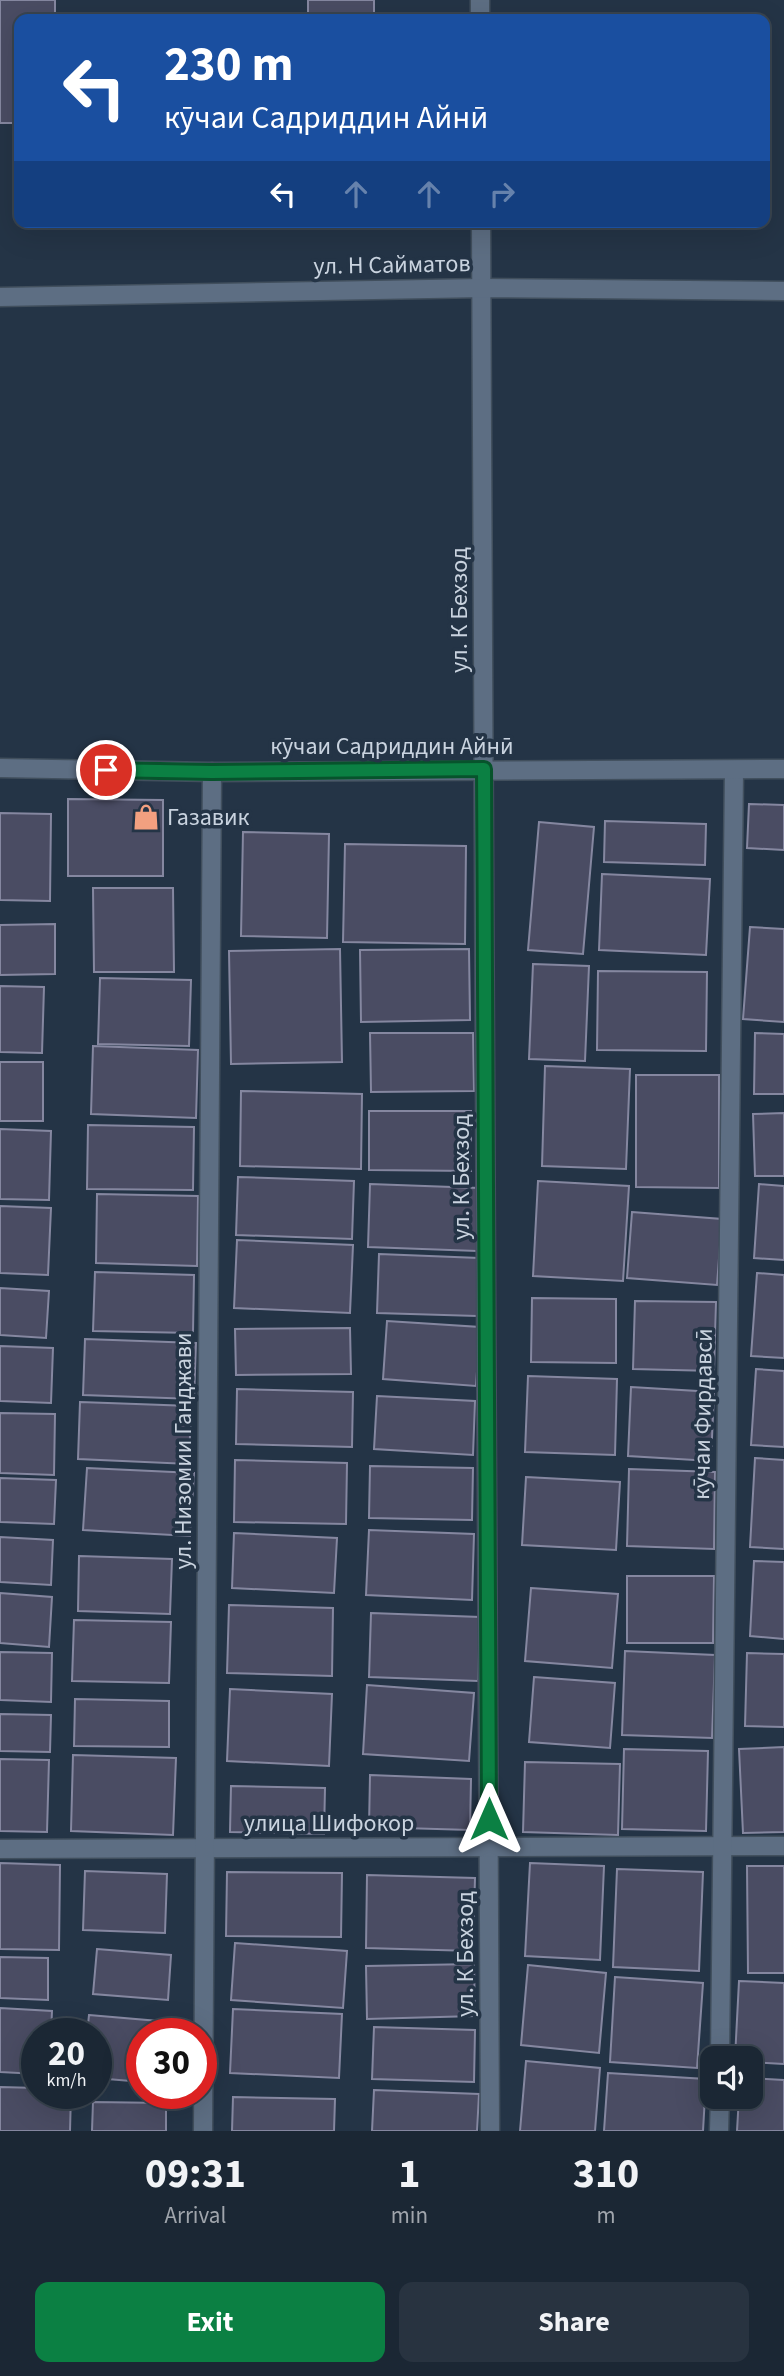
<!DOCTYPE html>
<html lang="en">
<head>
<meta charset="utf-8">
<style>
  :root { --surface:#1b2734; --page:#283340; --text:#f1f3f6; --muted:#a0a5ac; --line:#39444f; --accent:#0b8043 }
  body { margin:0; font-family:"Source Sans 3",sans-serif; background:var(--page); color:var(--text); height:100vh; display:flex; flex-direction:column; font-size:26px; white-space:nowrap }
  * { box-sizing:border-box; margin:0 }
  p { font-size:23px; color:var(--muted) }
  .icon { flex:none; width:38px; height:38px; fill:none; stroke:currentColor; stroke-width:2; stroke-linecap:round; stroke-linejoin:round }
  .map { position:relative; height:2131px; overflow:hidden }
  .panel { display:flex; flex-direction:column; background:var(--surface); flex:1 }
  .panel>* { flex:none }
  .top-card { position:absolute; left:14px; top:14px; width:756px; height:214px; border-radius:14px; box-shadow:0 7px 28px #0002,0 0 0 2px var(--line); background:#1a4fa0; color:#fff; overflow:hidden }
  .buttons { position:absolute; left:700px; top:2046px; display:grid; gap:14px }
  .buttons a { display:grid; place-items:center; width:63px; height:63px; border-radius:14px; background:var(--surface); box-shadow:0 7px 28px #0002,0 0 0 2px var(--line); font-size:35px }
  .speed { position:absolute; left:21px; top:2018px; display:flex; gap:14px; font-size:35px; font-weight:700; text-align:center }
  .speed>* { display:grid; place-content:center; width:91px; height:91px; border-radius:50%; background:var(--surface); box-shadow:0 7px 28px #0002,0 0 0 2px var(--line); line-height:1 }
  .speed small { font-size:18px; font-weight:400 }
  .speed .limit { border:10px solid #d22; background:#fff; color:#111 }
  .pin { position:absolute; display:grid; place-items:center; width:60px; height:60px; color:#fff; margin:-30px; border:4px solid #fff; border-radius:50%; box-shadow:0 2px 7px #0007 }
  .me { position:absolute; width:77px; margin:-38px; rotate:0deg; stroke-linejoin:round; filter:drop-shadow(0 0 5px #0008) }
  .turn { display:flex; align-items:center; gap:24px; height:147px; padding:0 35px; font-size:32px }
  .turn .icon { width:91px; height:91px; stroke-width:2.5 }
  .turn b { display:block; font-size:49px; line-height:60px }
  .lanes { display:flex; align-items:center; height:66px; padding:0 35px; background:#0003; justify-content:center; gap:35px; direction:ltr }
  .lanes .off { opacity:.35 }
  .eta { display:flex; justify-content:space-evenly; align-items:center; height:119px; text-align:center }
  .eta b { font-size:42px; font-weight:700; line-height:49px }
  .primary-button { display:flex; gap:14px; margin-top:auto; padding:14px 35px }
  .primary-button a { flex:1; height:80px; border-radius:14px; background:var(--accent); color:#fff; font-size:28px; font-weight:700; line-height:80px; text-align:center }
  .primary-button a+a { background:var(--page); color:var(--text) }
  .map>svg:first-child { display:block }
</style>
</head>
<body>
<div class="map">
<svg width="784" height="2131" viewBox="0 0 784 2131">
  <rect width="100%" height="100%" fill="#243446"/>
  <!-- building -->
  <g fill="#4a4c63" stroke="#8587a0" stroke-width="2">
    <path d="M 0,0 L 55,0 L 55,19 L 19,19 L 19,123 L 0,123 Z"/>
    <rect x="308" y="0" width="66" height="19"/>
    <path d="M 68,799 L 163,800 L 163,876 L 68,876 Z"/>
    <path d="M 749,804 L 784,805 L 784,850 L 747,848 Z"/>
    <path d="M 0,813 L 51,814 L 50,901 L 0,900 Z"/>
    <path d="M 605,821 L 706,824 L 705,865 L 604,862 Z"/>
    <path d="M 539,822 L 594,827 L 583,954 L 528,950 Z"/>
    <path d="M 243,832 L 329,834 L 327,938 L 241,936 Z"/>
    <path d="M 345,844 L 466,846 L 465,944 L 343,942 Z"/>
    <path d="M 602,874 L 710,879 L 706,955 L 599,950 Z"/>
    <path d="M 93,888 L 173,888 L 174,972 L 94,972 Z"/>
    <path d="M 55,924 L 55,974 L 0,975 L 0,925 Z"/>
    <path d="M 750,927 L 784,929 L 784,1022 L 743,1019 Z"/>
    <path d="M 340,949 L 342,1062 L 231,1064 L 229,951 Z"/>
    <path d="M 469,949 L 470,1020 L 361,1022 L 360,950 Z"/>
    <path d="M 533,964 L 589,966 L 585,1061 L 529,1059 Z"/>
    <path d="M 598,971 L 707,972 L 706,1051 L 597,1050 Z"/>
    <path d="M 100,978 L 191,980 L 189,1046 L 98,1044 Z"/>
    <path d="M 0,986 L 44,987 L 42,1053 L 0,1052 Z"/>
    <path d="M 370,1033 L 473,1033 L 474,1091 L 371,1092 Z"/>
    <path d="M 755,1033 L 784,1034 L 784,1094 L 754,1094 Z"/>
    <path d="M 93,1046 L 198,1050 L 196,1118 L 91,1114 Z"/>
    <rect x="0" y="1062" width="43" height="59"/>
    <path d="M 545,1066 L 630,1069 L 626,1169 L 542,1166 Z"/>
    <path d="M 636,1075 L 719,1075 L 719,1188 L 636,1187 Z"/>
    <path d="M 241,1091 L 362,1094 L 361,1169 L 240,1166 Z"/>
    <path d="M 369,1111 L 471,1111 L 471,1171 L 369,1170 Z"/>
    <path d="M 784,1113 L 784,1176 L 755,1176 L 753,1114 Z"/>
    <path d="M 88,1125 L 194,1127 L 193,1190 L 87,1189 Z"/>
    <path d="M 0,1129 L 51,1131 L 49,1200 L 0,1199 Z"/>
    <path d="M 238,1177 L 354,1181 L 352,1239 L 236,1235 Z"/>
    <path d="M 538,1181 L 629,1186 L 623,1281 L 533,1276 Z"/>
    <path d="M 370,1184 L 479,1188 L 477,1251 L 368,1247 Z"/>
    <path d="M 759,1184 L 784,1186 L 784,1260 L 754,1258 Z"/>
    <path d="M 97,1194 L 198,1196 L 197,1266 L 96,1263 Z"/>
    <path d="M 0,1206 L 51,1208 L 48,1275 L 0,1273 Z"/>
    <path d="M 632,1212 L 722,1219 L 717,1285 L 627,1278 Z"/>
    <path d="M 237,1240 L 353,1245 L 350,1313 L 234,1308 Z"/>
    <path d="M 379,1254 L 479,1258 L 477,1316 L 377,1313 Z"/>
    <path d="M 95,1272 L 194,1275 L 193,1333 L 93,1331 Z"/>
    <path d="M 757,1273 L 784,1275 L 784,1358 L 751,1356 Z"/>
    <path d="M 0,1288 L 49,1291 L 46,1338 L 0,1335 Z"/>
    <path d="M 532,1298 L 616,1299 L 616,1363 L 531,1362 Z"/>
    <path d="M 635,1301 L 716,1302 L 714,1371 L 633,1369 Z"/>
    <path d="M 387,1321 L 480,1327 L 476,1386 L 383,1379 Z"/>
    <path d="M 350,1328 L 351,1374 L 236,1375 L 235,1329 Z"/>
    <path d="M 85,1339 L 196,1343 L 194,1399 L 83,1395 Z"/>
    <path d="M 0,1346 L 53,1348 L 51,1403 L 0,1401 Z"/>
    <path d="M 756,1369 L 784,1371 L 784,1447 L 751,1445 Z"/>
    <path d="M 528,1376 L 617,1379 L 615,1455 L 525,1452 Z"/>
    <path d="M 631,1387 L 714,1392 L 711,1461 L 628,1456 Z"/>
    <path d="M 237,1389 L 353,1392 L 352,1447 L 236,1444 Z"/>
    <path d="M 377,1396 L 475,1401 L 473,1455 L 374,1449 Z"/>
    <path d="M 80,1402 L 191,1406 L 189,1464 L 78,1459 Z"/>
    <path d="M 0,1413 L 55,1414 L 54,1475 L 0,1473 Z"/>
    <path d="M 755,1458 L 784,1460 L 784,1549 L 750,1547 Z"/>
    <path d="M 235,1460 L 347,1463 L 346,1524 L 234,1522 Z"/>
    <path d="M 370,1466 L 473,1468 L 472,1520 L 369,1518 Z"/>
    <path d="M 87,1468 L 194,1473 L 190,1536 L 83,1530 Z"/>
    <path d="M 629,1469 L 715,1472 L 714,1549 L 627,1546 Z"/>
    <path d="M 526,1477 L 620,1482 L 616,1550 L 522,1545 Z"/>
    <path d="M 0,1478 L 56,1480 L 54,1524 L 0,1522 Z"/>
    <path d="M 369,1530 L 474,1534 L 472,1600 L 366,1595 Z"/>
    <path d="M 234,1533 L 337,1538 L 334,1593 L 232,1588 Z"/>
    <path d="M 0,1537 L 53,1540 L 51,1585 L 0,1582 Z"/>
    <path d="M 79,1556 L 172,1559 L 170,1614 L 78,1611 Z"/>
    <path d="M 754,1561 L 784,1562 L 784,1639 L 750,1636 Z"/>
    <path d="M 627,1576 L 714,1576 L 713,1643 L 627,1643 Z"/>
    <path d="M 531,1588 L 618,1594 L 612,1668 L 525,1661 Z"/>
    <path d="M 0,1593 L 52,1597 L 49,1647 L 0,1643 Z"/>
    <path d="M 229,1605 L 333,1608 L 332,1676 L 227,1673 Z"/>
    <path d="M 371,1613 L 480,1617 L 478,1681 L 369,1677 Z"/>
    <path d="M 74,1620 L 171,1622 L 169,1683 L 72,1681 Z"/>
    <path d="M 625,1651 L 715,1655 L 712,1738 L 622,1735 Z"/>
    <path d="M 0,1652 L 52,1653 L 51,1702 L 0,1700 Z"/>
    <path d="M 747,1653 L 784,1654 L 784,1727 L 745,1726 Z"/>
    <path d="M 534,1677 L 615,1683 L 610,1748 L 529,1742 Z"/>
    <path d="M 367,1685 L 474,1693 L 469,1761 L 363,1754 Z"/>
    <path d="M 230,1689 L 332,1694 L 329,1766 L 227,1761 Z"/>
    <path d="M 75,1699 L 169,1701 L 169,1747 L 74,1746 Z"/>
    <path d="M 0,1714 L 51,1715 L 50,1752 L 0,1751 Z"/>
    <path d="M 784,1747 L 784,1832 L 743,1833 L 739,1749 Z"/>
    <path d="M 624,1749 L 708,1751 L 706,1831 L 622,1829 Z"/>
    <path d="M 73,1755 L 176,1758 L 173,1835 L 71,1831 Z"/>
    <path d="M 0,1759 L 49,1760 L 47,1832 L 0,1831 Z"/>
    <path d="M 525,1762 L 620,1764 L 618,1835 L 523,1832 Z"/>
    <path d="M 370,1775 L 471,1779 L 470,1830 L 369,1827 Z"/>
    <path d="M 231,1786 L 325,1788 L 324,1834 L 230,1832 Z"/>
    <path d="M 0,1863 L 60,1865 L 59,1950 L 0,1949 Z"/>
    <path d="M 530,1863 L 604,1866 L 600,1960 L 525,1956 Z"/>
    <path d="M 747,1866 L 784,1866 L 784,1973 L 748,1973 Z"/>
    <path d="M 617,1869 L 703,1872 L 699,1971 L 613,1967 Z"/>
    <path d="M 85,1871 L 167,1874 L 165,1933 L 83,1930 Z"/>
    <path d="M 227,1872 L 342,1873 L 341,1937 L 226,1936 Z"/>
    <path d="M 367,1875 L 475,1878 L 473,1951 L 366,1948 Z"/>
    <path d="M 235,1943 L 347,1951 L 343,2008 L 231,2000 Z"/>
    <path d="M 97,1949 L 171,1955 L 168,2000 L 93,1994 Z"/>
    <path d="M 0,1957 L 48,1958 L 48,2000 L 0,1998 Z"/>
    <path d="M 474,1964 L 475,2016 L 367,2019 L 366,1966 Z"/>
    <path d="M 528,1965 L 606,1973 L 599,2053 L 521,2045 Z"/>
    <path d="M 615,1977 L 703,1983 L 697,2068 L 610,2062 Z"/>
    <path d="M 739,1981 L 784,1983 L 784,2064 L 751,2062 L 751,2058 L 735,2058 Z"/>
    <path d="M 0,2008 L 52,2011 L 51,2034 L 37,2034 L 37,2074 L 0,2072 Z"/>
    <path d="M 233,2009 L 342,2014 L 339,2078 L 230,2073 Z"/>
    <path d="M 89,2015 L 170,2022 L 170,2034 L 142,2034 L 142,2082 L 96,2078 L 96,2034 L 87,2034 Z"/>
    <path d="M 374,2027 L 475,2030 L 474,2082 L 372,2079 Z"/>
    <path d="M 526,2061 L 600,2068 L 595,2131 L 520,2131 Z"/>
    <path d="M 608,2073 L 706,2079 L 703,2131 L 604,2131 Z"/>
    <path d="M 751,2078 L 784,2080 L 784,2131 L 737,2131 L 739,2096 L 751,2096 Z"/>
    <path d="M 0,2087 L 37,2088 L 37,2093 L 71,2093 L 70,2131 L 0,2131 Z"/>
    <path d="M 374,2090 L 479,2094 L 477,2131 L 372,2131 Z"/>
    <path d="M 233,2097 L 335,2099 L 334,2131 L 232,2131 Z"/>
    <path d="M 93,2102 L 166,2103 L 166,2131 L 92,2131 Z"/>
  </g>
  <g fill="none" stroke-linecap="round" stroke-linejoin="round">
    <!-- minor casing -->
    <g stroke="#414f5d" stroke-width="21">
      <g id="minor">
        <path d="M 480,0 L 480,19"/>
        <path d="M 481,222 L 490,2131"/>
        <path d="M 0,297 L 482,288 L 784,291"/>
        <path d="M 0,1849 L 784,1846"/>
        <path d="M 720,2058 L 734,770"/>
        <path d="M 203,2131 L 212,772"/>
        <path d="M 719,2131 L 720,2096"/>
      </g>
    </g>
    <!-- tertiary casing -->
    <g stroke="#414f5d" stroke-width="21">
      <path id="tertiary" d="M 0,768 L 212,772 L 784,769"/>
    </g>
    <!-- minor -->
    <use href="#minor" stroke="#5d6e83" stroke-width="18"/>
    <!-- tertiary -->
    <use href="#tertiary" stroke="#5d6e83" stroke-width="18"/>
  </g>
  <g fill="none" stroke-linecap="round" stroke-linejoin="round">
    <!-- route casing -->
    <g stroke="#07532c" stroke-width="18">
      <path id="route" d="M 106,770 L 212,772 L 484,769 L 489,1819"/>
    </g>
    <!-- route -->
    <use href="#route" stroke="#0b8043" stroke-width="12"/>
  </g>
  <!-- icons -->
  <defs>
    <g id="shop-bare" transform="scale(2.1)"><path d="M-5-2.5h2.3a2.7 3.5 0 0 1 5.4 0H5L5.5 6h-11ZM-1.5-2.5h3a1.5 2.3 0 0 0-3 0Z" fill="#f2a080" stroke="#243446" stroke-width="2.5" paint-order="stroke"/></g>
  </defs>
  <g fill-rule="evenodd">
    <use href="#shop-bare" x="146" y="817"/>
  </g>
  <g text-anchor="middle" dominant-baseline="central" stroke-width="7" stroke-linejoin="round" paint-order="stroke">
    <!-- street labels -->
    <g font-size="24" fill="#c9d3df" stroke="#243446">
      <text transform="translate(392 265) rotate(-1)">ул. Н Сайматов</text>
      <text transform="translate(459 610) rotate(-90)">ул. К Бехзод</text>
      <text x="392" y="746">кӯчаи Садриддин Айнӣ</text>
      <text transform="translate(461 1177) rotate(-90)">ул. К Бехзод</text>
      <text transform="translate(703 1414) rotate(-89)">кӯчаи Фирдавсӣ</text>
      <text transform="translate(183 1451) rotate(-90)">ул. Низомии Ганджави</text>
      <text x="329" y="1823">улица Шифокор</text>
      <text transform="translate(465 1954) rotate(-90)">ул. К Бехзод</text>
    </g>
    <!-- poi labels -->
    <g font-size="24" fill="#c9d3df" stroke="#243446" text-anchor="start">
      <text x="167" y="817">Газавик</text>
    </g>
  </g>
</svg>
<div class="buttons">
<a><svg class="icon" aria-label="sound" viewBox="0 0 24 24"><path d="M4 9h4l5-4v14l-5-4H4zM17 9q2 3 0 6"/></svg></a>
</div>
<div class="speed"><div>20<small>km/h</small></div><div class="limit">30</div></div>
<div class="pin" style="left:106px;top:770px;background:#d93025"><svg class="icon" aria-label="arrive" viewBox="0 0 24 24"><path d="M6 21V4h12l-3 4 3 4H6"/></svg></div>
<svg class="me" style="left:489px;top:1819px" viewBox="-20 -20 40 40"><path d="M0-17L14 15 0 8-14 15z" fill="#0b8043" stroke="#fff" stroke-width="4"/></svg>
<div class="top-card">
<div class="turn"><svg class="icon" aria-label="left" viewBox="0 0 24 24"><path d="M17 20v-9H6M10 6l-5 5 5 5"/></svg><div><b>230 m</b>кӯчаи Садриддин Айнӣ</div></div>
<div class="lanes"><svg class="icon" aria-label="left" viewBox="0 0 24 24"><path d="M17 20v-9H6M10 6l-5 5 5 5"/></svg><svg class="icon off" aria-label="ahead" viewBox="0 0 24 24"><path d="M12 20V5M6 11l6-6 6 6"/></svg><svg class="icon off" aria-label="ahead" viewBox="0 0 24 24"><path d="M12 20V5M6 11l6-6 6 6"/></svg><svg class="icon off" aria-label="right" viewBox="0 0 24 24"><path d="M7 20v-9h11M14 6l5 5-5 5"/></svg></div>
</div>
</div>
<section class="panel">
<div class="eta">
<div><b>09:31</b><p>Arrival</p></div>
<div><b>1</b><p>min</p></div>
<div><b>310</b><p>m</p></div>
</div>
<div class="primary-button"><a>Exit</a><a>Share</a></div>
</section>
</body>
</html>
